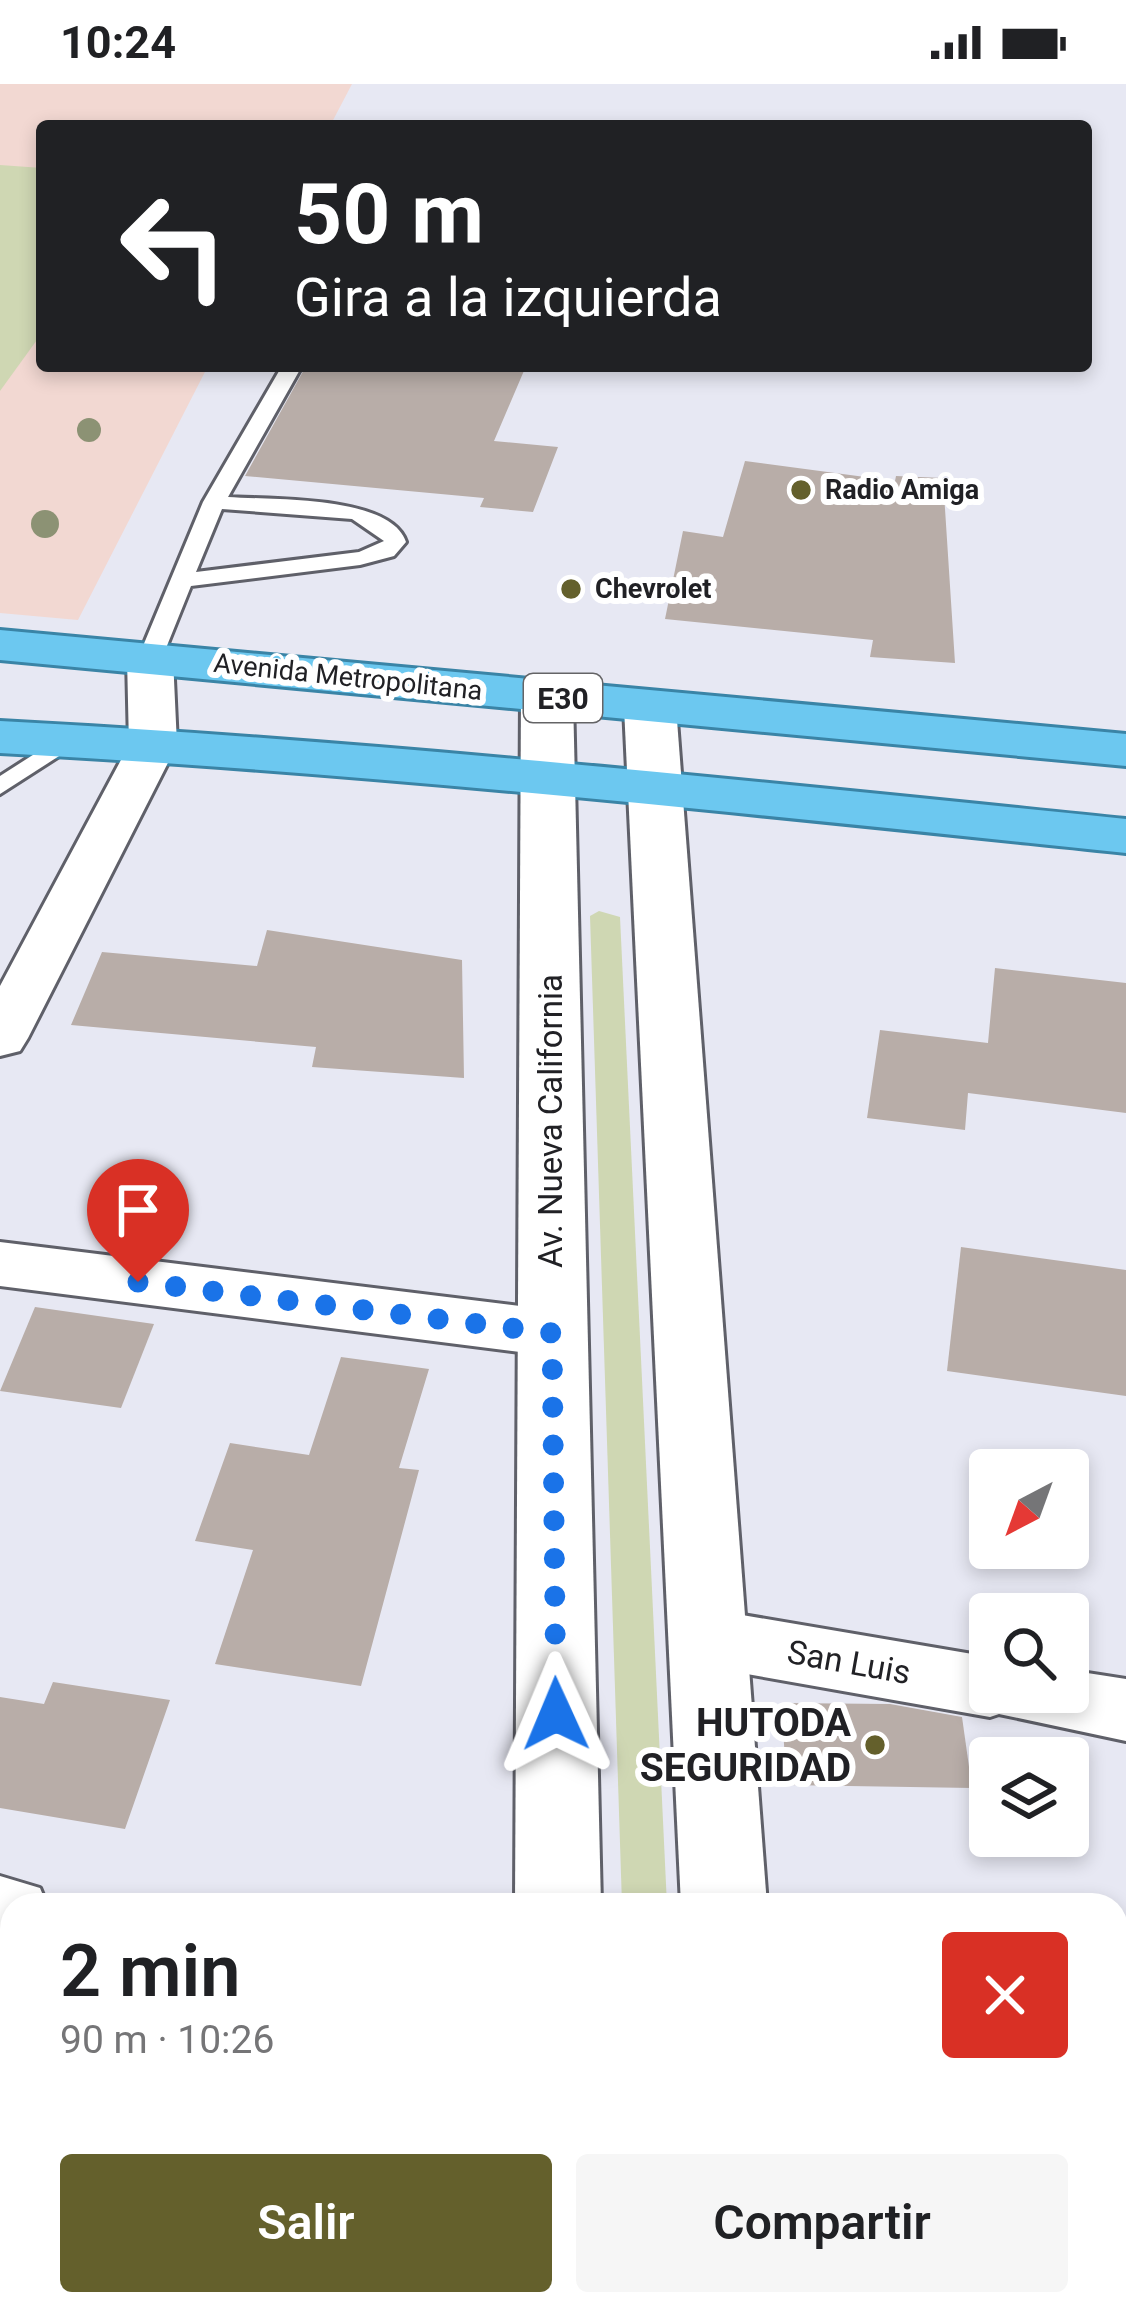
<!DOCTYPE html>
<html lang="es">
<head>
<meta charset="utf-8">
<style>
  :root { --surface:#fff; --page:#f6f6f6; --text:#202124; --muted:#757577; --accent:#64602c }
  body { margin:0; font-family:Roboto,sans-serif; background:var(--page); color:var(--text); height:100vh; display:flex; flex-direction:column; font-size:45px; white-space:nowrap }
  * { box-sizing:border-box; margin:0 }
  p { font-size:39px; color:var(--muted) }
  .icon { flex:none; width:66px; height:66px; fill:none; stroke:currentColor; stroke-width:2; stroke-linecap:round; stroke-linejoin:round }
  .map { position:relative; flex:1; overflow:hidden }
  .drawer { position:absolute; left:0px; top:1809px; width:1128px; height:423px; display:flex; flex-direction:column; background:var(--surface); border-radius:36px 36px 0 0; box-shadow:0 6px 18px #0003 }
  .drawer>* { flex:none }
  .banner { position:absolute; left:36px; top:36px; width:1056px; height:252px; border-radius:12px; box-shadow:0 6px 18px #0003; background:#202124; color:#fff; overflow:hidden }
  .needle { width:78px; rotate:221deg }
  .tools { position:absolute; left:969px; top:1365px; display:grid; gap:24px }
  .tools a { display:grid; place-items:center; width:120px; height:120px; border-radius:12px; background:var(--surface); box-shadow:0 6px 18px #0003; font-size:60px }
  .pin { position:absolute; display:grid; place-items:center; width:102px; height:102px; color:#fff; margin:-123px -51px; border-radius:50% 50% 50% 0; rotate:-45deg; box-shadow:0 0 12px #0007 }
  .pin .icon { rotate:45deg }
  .me { position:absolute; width:132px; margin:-66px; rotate:359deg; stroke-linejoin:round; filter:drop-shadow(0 0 9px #0008) }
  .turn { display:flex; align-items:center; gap:42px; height:252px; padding:0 60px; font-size:54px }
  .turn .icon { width:156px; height:156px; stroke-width:2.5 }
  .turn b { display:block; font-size:84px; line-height:102px }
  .round { display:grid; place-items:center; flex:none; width:126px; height:126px; border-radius:12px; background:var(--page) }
  .overview { display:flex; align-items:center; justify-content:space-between; height:204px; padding:0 60px }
  h1 { font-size:72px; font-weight:600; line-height:90px }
  .primary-button { display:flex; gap:24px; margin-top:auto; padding:24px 60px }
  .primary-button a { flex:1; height:138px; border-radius:12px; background:var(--accent); color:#fff; font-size:48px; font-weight:600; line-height:138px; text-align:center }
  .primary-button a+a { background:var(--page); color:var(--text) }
  .status { display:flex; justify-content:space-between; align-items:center; height:84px; padding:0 60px; background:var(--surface); direction:ltr }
  .status svg { height:33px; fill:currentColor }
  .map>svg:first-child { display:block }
</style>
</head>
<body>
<div class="status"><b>10:24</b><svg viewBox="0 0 49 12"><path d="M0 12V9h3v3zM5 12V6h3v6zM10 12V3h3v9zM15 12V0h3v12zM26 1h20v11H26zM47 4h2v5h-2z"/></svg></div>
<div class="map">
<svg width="1126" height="2230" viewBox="0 0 1126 2230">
  <rect width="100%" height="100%" fill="#e7e8f3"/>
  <!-- education -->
  <path fill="#f2d8d2" d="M 0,0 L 352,0 L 330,42 L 42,42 L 42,282 L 208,282 L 78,536 L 0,529 Z"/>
  <!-- green -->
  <g fill="#cfd7b3">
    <path d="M 0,81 L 42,84 L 42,249 L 0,307 Z"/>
    <path d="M 599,827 L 620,833 L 667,1821 L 622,1821 L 590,832 Z"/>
    <path d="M 0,2063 L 12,2066 L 12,2201 L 3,2230 Z"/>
  </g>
  <!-- building -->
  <g fill="#b8ada8">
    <path d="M 306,282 L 526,282 L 494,357 L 558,363 L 533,428 L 480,423 L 484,414 L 245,392 Z"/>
    <path d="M 745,377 L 895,397 L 896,392 L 943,394 L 955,579 L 870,573 L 873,556 L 665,535 L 683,447 L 723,453 Z"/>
    <path d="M 267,846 L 462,876 L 464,994 L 312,983 L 316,963 L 71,941 L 102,868 L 257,882 Z"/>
    <path d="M 995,884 L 1126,899 L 1126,1029 L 968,1009 L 965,1046 L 867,1034 L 880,946 L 988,959 Z"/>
    <path d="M 961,1163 L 1126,1186 L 1126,1312 L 947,1287 Z"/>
    <path d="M 35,1223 L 154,1240 L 121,1324 L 0,1307 Z"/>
    <path d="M 341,1273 L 429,1285 L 399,1384 L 419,1386 L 361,1602 L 215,1580 L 253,1466 L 195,1457 L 230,1359 L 309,1371 Z"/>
    <path d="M 53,1598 L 170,1616 L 125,1745 L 0,1724 L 0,1613 L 44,1620 Z"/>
    <path d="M 781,1619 L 890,1620 L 962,1633 L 972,1704 L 787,1701 Z"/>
  </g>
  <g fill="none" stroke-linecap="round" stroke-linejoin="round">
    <!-- service casing -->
    <g stroke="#5f6069" stroke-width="6">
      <g id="service">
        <path d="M 282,282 L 302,282 L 228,413 C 270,416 391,411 406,458 L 394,472 L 360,481 L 191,502 L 162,574 L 150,581 L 142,579 L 138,574 L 203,418 ZM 222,425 L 352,435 L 384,457 L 359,468 L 196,488 Z"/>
        <path d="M 61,653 L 73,660 L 70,665 L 0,710 L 0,692 Z"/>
      </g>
    </g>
    <!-- minor casing -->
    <g stroke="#5f6069" stroke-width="6">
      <g id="minor">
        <path d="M 150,560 L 166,564 L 173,574 L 177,661 L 28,954 L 20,967 L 0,972 L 0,902 L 129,661 L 127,574 L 134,564 Z"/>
        <path d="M 0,1158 L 552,1226 L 574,1233 L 584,1249 L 574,1265 L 552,1272 L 0,1202 Z"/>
        <path d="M 707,1525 L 990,1573 L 990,1608 L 1068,1608 L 1068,1586 L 1126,1595 L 1126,1657 L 999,1630 L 990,1633 L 707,1583 L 682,1575 L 672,1554 L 682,1533 Z"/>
        <path d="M 0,1792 L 40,1804 L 47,1821 L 12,1821 L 12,1864 L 0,1862 Z"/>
      </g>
    </g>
    <!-- tertiary casing -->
    <g stroke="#5f6069" stroke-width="6">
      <g id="tertiary">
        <path d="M 547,597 L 565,602 L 573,613 L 601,1821 L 515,1821 L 521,613 L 529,602 Z"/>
        <path d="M 650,607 L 669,612 L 676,623 L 767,1821 L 681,1821 L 624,623 L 631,612 Z"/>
        <rect x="514" y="2220" width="96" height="10"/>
        <rect x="701" y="2220" width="96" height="10"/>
      </g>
    </g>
    <!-- trunk casing -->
    <g stroke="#3a84a6" stroke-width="6">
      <g id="trunk">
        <path d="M 0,546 L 1126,650 L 1126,682 L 0,576 Z"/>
        <path d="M 0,637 C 376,657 751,697 1126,735 L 1126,769 C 751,730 376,689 0,669 Z"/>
      </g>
    </g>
    <!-- service -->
    <use href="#service" fill="#fff" fill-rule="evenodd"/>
    <!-- minor -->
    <use href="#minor" fill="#fff" fill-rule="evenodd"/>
    <!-- tertiary -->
    <use href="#tertiary" fill="#fff" fill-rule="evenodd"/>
    <!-- trunk -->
    <use href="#trunk" fill="#6cc8f0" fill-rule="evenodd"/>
  </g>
  <!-- trees -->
  <g fill="#8c9274">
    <circle cx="89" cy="346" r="12"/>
    <circle cx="45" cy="440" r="14"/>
  </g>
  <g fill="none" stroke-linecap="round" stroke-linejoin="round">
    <!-- route -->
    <path stroke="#1a73e8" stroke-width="21" stroke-dasharray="0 37.8" d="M 138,1198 L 552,1249 L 556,1630"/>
  </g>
  <!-- markers -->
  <g fill="#64602c" stroke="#fff" stroke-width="4.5">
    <circle cx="801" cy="406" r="12"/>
    <circle cx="571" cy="505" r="12"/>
    <circle cx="875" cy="1661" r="12"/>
  </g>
  <g text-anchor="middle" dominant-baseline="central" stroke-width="12" stroke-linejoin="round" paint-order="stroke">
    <!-- far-poi labels -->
    <g font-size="27" font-weight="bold" fill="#212125" stroke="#fff" text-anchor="start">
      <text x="825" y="406">Radio Amiga</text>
      <text x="595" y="505">Chevrolet</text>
    </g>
    <!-- far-street labels -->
    <g font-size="27" fill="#212125" stroke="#fff">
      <text transform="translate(348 593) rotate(6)">Avenida Metropolitana</text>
    </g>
    <!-- shield labels -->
    <rect fill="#fff" stroke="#646466" stroke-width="3" x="524" y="590" width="78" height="48" rx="9"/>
    <g font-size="30" font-weight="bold" fill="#212125">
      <text x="563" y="614">E30</text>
    </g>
    <!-- street labels -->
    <g font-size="33" fill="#212125" stroke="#fff">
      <text transform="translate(550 1037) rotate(-90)">Av. Nueva California</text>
      <text transform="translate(849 1578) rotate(10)">San Luis</text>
    </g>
    <!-- near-poi labels -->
    <g font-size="39" font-weight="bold" fill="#212125" stroke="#fff" text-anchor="end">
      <text x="851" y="1639">HUTODA<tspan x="851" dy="45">SEGURIDAD</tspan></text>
    </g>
  </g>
</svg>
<div class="tools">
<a><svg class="needle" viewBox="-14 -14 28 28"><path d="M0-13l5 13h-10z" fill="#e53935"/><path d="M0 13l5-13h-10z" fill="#757577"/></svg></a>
<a><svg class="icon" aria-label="search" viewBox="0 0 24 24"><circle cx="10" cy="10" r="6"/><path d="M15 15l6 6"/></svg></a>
<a><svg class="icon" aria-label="layers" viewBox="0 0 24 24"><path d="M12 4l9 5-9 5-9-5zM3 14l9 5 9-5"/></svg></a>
</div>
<div class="pin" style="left:138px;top:1198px;background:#d93025"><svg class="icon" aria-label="arrive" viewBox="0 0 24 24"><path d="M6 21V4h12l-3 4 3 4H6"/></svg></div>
<svg class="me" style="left:556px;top:1630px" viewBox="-20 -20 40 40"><path d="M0-17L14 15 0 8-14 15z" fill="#1a73e8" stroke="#fff" stroke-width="4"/></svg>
<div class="banner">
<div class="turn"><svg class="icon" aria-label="left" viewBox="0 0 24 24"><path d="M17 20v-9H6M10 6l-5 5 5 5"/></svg><div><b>50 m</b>Gira a la izquierda</div></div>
</div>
<section class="drawer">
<div class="overview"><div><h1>2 min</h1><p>90 m · 10:26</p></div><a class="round" style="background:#d93025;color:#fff"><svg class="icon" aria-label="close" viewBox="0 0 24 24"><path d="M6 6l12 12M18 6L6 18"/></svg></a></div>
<div class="primary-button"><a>Salir</a><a>Compartir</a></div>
</section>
</div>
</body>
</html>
